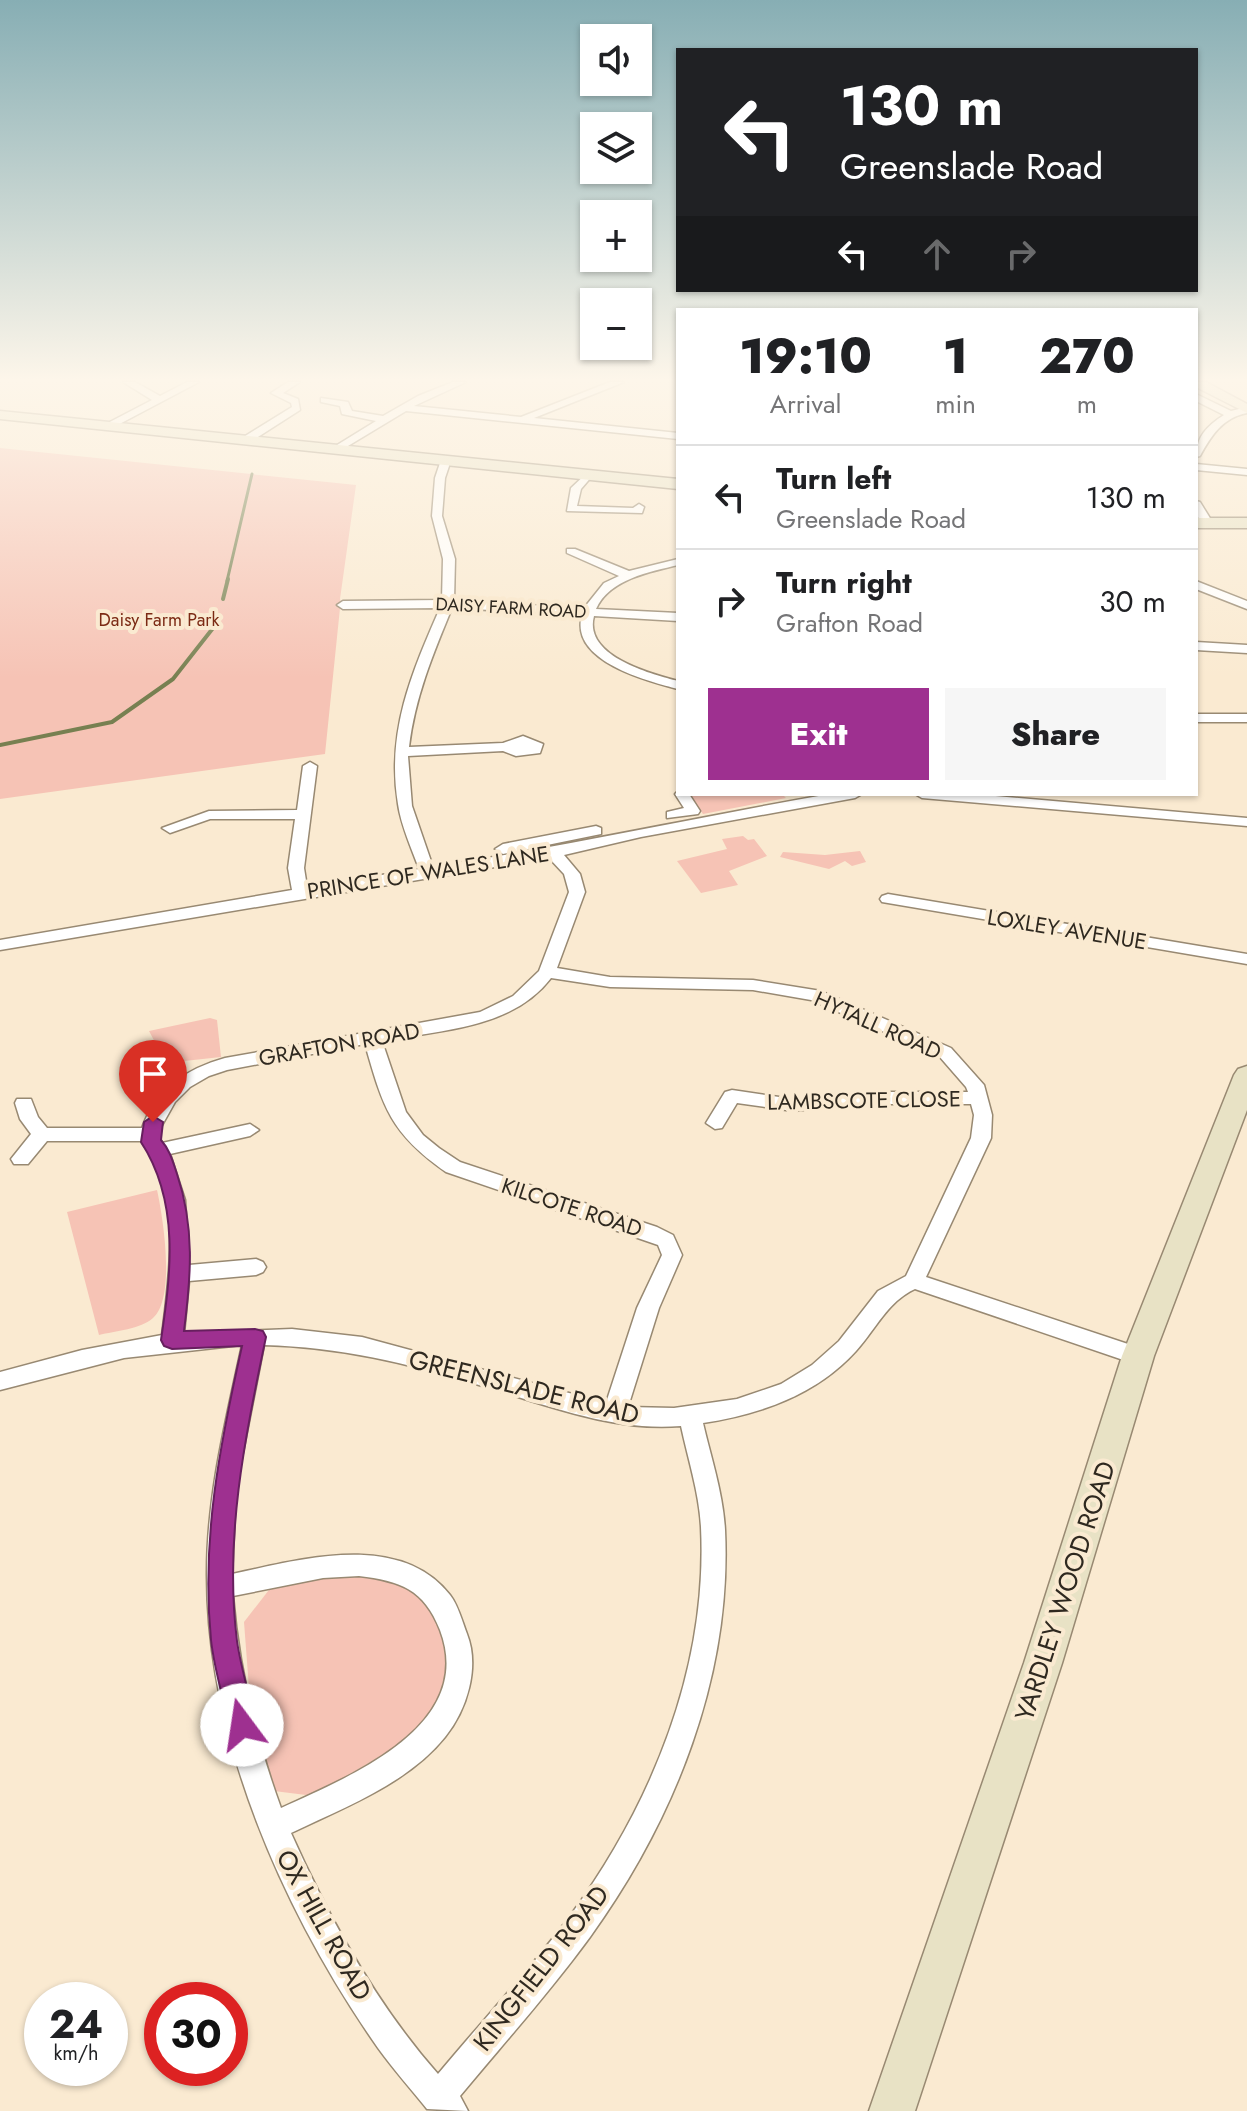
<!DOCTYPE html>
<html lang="en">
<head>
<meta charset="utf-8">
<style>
  :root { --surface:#fff; --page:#f6f6f6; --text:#202124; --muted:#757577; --line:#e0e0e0; --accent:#9e3090 }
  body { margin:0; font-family:Jost,sans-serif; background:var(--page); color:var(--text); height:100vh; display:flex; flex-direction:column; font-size:30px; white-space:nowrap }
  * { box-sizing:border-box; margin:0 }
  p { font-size:26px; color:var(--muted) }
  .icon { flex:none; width:44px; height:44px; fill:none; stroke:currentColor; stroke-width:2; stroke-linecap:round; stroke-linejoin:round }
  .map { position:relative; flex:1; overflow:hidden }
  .sheet { position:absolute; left:676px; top:308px; width:522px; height:488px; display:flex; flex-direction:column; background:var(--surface); border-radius:0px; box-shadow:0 2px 6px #0004 }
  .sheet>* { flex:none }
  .banner { position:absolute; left:676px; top:48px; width:522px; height:244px; border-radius:0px; box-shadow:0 2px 6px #0004; background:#202124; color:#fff; overflow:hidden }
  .controls { position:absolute; left:580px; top:24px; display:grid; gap:16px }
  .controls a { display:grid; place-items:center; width:72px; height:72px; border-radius:0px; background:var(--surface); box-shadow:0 2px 6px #0004; font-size:40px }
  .speed { position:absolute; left:24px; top:1982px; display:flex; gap:16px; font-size:40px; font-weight:700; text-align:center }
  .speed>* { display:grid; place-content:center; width:104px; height:104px; border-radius:50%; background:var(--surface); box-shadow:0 2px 6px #0004; line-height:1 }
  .speed small { font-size:20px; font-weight:400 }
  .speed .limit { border:12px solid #d22; background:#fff; color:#111 }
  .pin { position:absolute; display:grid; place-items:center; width:68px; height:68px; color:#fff; margin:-82px -34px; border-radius:50% 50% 50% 0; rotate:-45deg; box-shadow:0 0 8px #0007 }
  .pin .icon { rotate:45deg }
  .me { position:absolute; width:88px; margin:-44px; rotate:346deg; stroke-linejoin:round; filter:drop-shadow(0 0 6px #0008) }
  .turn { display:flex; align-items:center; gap:28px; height:168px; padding:0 32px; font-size:36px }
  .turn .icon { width:104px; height:104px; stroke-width:2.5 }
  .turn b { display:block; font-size:56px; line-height:68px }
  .lanes { display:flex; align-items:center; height:76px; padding:0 32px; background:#0003; justify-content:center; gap:40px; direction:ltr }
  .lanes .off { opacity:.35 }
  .eta { display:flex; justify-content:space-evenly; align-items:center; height:136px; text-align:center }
  .eta b { font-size:48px; font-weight:800; line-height:56px }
  .action { display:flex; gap:16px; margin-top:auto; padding:16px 32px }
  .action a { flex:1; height:92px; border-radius:0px; background:var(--accent); color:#fff; font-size:32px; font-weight:800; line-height:92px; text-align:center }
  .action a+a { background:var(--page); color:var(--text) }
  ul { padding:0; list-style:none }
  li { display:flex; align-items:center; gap:24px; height:104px; padding:0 32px; border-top:2px solid var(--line) }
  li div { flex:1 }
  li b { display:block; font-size:30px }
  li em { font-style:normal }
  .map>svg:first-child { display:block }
</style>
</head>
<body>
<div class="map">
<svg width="1247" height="2111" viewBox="0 0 1247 2111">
  <rect width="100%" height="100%" fill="#faead1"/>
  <!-- green -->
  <g fill="#f6c3b5">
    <path d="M 0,448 L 356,485 L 340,599 L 342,607 L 340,608 L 325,754 L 0,799 Z"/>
    <path d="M 689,794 L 782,794 L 786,798 L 703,814 Z"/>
    <path d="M 743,836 L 748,840 L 754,839 L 767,856 L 729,871 L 738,885 L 701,893 L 677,861 L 727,849 L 722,839 Z"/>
    <path d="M 860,851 L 866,862 L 852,866 L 845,861 L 829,869 L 780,857 L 783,852 L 825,855 Z"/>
    <path d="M 210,1018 L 217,1020 L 221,1057 L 166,1063 L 149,1031 Z"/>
    <path d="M 157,1190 C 163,1217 176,1298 153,1318 C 141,1329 115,1331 99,1335 L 67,1212 Z"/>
    <path d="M 348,1572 L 410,1585 L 436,1610 L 447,1633 L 447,1682 L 422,1726 L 397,1746 L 314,1796 L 274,1791 L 250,1701 L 244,1622 L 272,1586 Z"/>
  </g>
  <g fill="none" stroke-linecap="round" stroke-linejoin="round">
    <!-- stream-far1 -->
    <path stroke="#778051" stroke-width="3" d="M 227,581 L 252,474"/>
    <!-- stream -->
    <g stroke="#778051" stroke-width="4">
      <path d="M 223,599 L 228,579"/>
      <path d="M 0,745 L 112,722 L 173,679 L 217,623"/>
    </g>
    <!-- street casing -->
    <g stroke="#988972" stroke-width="3">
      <g id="street">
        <path d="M 123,382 L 135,382 L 160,396 L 187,382 L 199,382 L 110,429 L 104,429 L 104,425 L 152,400 Z"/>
        <path d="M 288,382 L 300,382 L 283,393 L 298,399 L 300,410 L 250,442 L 242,442 L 242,438 L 292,407 L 291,403 L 271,393 Z"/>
        <path d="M 453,382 L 466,382 L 414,406 L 521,417 L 610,382 L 624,382 L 534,418 L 678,433 L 678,439 L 406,411 L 338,452 L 329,450 L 376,421 L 342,414 L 340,406 L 321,402 L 321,398 L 348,402 L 352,411 L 383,416 L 418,396 Z"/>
        <path d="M 1196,394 L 1231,411 L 1247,407 L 1247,413 C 1222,418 1211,436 1200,456 L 1196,457 C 1196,437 1208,425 1224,415 L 1196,401 Z"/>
        <path d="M 446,457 L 451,460 L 445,478 L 442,516 L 455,559 L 454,601 L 584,608 L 604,583 L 619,576 L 567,553 L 567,549 L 575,549 L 629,571 L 678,559 L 678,565 C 650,572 609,579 596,609 L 678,613 L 678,621 L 594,616 C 583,656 651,674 678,681 L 678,689 C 647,681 569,661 582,615 L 452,608 C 433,654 415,697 409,747 L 503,743 L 523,736 L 543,744 L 540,753 L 516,756 L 503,751 L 408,756 L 412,806 L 433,867 C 566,846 698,817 830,794 L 862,794 L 855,798 L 641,837 L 564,855 L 580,874 L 585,892 L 557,968 L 610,977 L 753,980 L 821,991 L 951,1048 L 984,1085 L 992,1115 L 991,1138 L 926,1277 L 1146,1350 L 1149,1356 L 1146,1362 L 1138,1365 L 915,1289 C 887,1302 876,1329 856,1351 C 816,1395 761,1414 703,1423 C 711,1458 723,1493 725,1530 C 732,1676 675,1819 590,1937 C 550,1992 504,2043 460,2096 L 468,2111 L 427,2109 C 411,2089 393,2069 378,2048 C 284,1913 206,1739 207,1572 C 207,1495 226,1420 242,1345 L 124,1358 L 0,1390 L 0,1372 L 82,1350 L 162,1335 C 169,1279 180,1209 152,1157 C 149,1151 144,1147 141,1141 L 47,1141 L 28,1164 L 14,1164 L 11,1159 L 31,1134 L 20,1119 L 15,1103 L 17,1099 L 31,1099 L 38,1117 L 47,1128 L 142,1128 C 156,1089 186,1069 225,1058 L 480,1012 L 513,996 L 539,971 L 569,892 L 564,874 L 549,858 L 0,950 L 0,940 L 292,890 L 288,868 L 295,819 L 210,819 L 170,833 L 162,828 L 209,811 L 297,810 L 303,766 L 310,762 L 317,766 L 304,868 L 307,887 L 419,869 C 412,849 401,826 398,804 C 386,732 412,672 440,608 L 343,609 L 337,605 L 343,601 L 442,600 L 443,559 L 432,516 L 435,478 L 441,460 ZM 551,978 L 610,987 L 753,990 L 811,1000 L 939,1056 L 966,1087 L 968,1092 L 863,1092 L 793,1099 L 732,1090 L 725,1092 L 706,1123 L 715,1129 L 722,1128 L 737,1103 L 793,1111 L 863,1104 L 971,1104 L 974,1115 L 971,1138 L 906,1276 L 878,1291 L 839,1341 L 812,1365 L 781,1384 L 737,1399 L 674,1408 L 628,1407 L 659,1308 L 682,1255 L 673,1235 L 657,1227 L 460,1162 L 439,1148 L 423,1135 L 406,1112 L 382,1041 C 440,1030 512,1029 551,978 ZM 365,1044 C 383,1107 390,1133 446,1172 L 658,1245 L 662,1255 L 637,1308 L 606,1403 L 362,1337 L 292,1329 L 184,1333 L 189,1281 L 256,1275 L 263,1272 L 266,1267 L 263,1262 L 256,1259 L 189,1265 L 185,1200 L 170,1154 L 250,1136 L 259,1130 L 250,1124 L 162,1143 L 159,1136 L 161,1127 L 175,1102 L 190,1087 L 209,1076 L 227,1070 ZM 264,1345 C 339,1347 408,1363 479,1385 C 544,1404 612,1432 681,1426 C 688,1459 699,1492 701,1527 C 708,1668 652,1804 570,1916 C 529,1971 482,2021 438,2074 C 376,2004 329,1918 291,1833 C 345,1807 407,1784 445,1737 C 467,1710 480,1667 467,1634 C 462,1621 458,1605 450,1595 C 399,1530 299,1560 232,1574 L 236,1488 ZM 359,1576 C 400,1581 424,1589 440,1630 C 477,1727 348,1777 281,1808 C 256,1739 239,1670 233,1596 L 323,1578 Z"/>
        <path d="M 1196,464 L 1247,469 L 1247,475 L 1196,470 Z"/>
        <path d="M 588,472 L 593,475 L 581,489 L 577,506 L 633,508 L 639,504 L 644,507 L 642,513 L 567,511 L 571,488 Z"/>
        <path d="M 1196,501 L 1200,502 L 1213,523 L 1211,525 L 1201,523 L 1196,513 Z"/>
        <path d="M 1196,581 L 1247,601 L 1247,609 L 1196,589 Z"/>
        <path d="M 1196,642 L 1247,645 L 1247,653 L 1196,650 Z"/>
        <rect x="1196" y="714" width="51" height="8"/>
        <path d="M 678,791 L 678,794 L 689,794 L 700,811 L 698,814 L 667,818 L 667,812 L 684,808 L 675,794 Z"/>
        <path d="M 915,794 L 973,794 L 1247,818 L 1247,826 L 922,798 Z"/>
        <path d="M 596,826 L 601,828 L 601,834 L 503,854 L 495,849 L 503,844 Z"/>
        <path d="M 888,894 L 1247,954 L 1247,964 L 882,902 L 880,899 L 882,896 Z"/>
      </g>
    </g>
    <!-- secondary casing -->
    <g stroke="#988972" stroke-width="3">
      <g id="secondary">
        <path d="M 1196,382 L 1206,382 L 1247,404 L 1247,413 L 1196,387 Z"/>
        <path d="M 0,411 L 678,479 L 678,489 L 0,419 Z"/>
        <rect x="1196" y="518" width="51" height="10"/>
        <path d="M 1247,1066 L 1247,1110 L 1154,1356 L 1062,1663 L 915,2111 L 869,2111 L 1024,1663 L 1122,1356 L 1234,1075 L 1238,1069 Z"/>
      </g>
    </g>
    <!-- street -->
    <use href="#street" fill="#fff" fill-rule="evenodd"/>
    <!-- secondary -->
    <use href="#secondary" fill="#e8e2c5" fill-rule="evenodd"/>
  </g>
  <!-- sky -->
  <linearGradient id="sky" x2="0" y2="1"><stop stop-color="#87aeb4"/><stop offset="0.56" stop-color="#fdf6ea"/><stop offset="1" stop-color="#fdf6ea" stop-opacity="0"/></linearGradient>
  <rect width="1247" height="678" fill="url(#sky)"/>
  <!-- route -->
  <path fill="#9e3090" stroke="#671f5e" stroke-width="2" d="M 153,1116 L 163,1122 L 161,1140 C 170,1150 173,1162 177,1174 C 195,1227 191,1277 184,1331 L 255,1329 L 263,1331 L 266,1337 C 245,1438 224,1537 237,1641 C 241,1669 250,1697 256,1725 L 252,1734 L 242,1738 L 233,1734 L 229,1725 C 223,1697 214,1668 211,1640 C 201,1539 220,1444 242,1346 L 172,1349 L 164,1346 L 161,1340 C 171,1273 180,1202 141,1142 L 144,1122 Z"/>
  <g text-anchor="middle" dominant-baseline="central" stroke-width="8" stroke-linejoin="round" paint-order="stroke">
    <!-- far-street labels -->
    <g font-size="18" fill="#2f2920" stroke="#faead1">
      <text transform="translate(511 608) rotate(3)">DAISY FARM ROAD</text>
    </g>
    <!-- far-park labels -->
    <g font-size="18" fill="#7b2a14" stroke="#faead1">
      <text x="159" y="620">Daisy Farm Park</text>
    </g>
    <!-- street labels -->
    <g font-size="22" fill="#2f2920" stroke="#faead1">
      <text transform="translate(428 872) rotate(-9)">PRINCE OF WALES LANE</text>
      <text transform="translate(1067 929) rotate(9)">LOXLEY AVENUE</text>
      <text transform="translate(878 1025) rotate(24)">HYTALL ROAD</text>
      <text transform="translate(339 1044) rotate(-10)">GRAFTON ROAD</text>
      <text transform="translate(864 1100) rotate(-1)">LAMBSCOTE CLOSE</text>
      <text transform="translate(572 1207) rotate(18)">KILCOTE ROAD</text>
    </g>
    <!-- near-street labels -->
    <g font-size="26" fill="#2f2920" stroke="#faead1">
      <text transform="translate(524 1387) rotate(14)">GREENSLADE ROAD</text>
      <text transform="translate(1065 1591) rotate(-72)">YARDLEY WOOD ROAD</text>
      <text transform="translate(324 1925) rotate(61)">OX HILL ROAD</text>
      <text transform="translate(541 1968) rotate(-52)">KINGFIELD ROAD</text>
    </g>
  </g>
</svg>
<div class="controls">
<a><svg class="icon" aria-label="sound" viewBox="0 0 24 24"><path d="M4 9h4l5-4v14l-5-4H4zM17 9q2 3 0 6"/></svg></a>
<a><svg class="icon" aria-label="layers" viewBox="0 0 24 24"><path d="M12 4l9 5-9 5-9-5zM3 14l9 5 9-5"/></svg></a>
<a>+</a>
<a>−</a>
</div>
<div class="speed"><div>24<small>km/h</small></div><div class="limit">30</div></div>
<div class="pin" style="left:153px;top:1122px;background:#d93025"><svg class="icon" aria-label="arrive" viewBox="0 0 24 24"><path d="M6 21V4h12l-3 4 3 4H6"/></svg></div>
<svg class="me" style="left:242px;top:1725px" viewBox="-20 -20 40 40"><circle r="19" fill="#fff"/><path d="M0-13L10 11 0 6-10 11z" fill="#9e3090"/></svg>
<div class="banner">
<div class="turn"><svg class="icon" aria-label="left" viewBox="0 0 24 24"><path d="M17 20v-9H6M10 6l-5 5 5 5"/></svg><div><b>130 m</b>Greenslade Road</div></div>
<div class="lanes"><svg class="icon" aria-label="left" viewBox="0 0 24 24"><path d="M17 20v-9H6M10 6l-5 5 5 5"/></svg><svg class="icon off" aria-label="ahead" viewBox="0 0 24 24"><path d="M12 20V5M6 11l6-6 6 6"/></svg><svg class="icon off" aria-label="right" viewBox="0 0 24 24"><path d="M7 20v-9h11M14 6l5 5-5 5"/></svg></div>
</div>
<section class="sheet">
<div class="eta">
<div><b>19:10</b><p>Arrival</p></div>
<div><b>1</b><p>min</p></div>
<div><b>270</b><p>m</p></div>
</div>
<ul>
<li><svg class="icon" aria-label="left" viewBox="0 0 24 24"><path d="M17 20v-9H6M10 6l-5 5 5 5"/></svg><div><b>Turn left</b><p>Greenslade Road</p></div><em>130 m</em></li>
<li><svg class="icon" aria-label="right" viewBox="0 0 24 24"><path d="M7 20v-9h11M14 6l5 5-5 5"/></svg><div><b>Turn right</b><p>Grafton Road</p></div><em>30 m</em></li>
</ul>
<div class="action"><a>Exit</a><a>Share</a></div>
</section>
</div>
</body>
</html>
